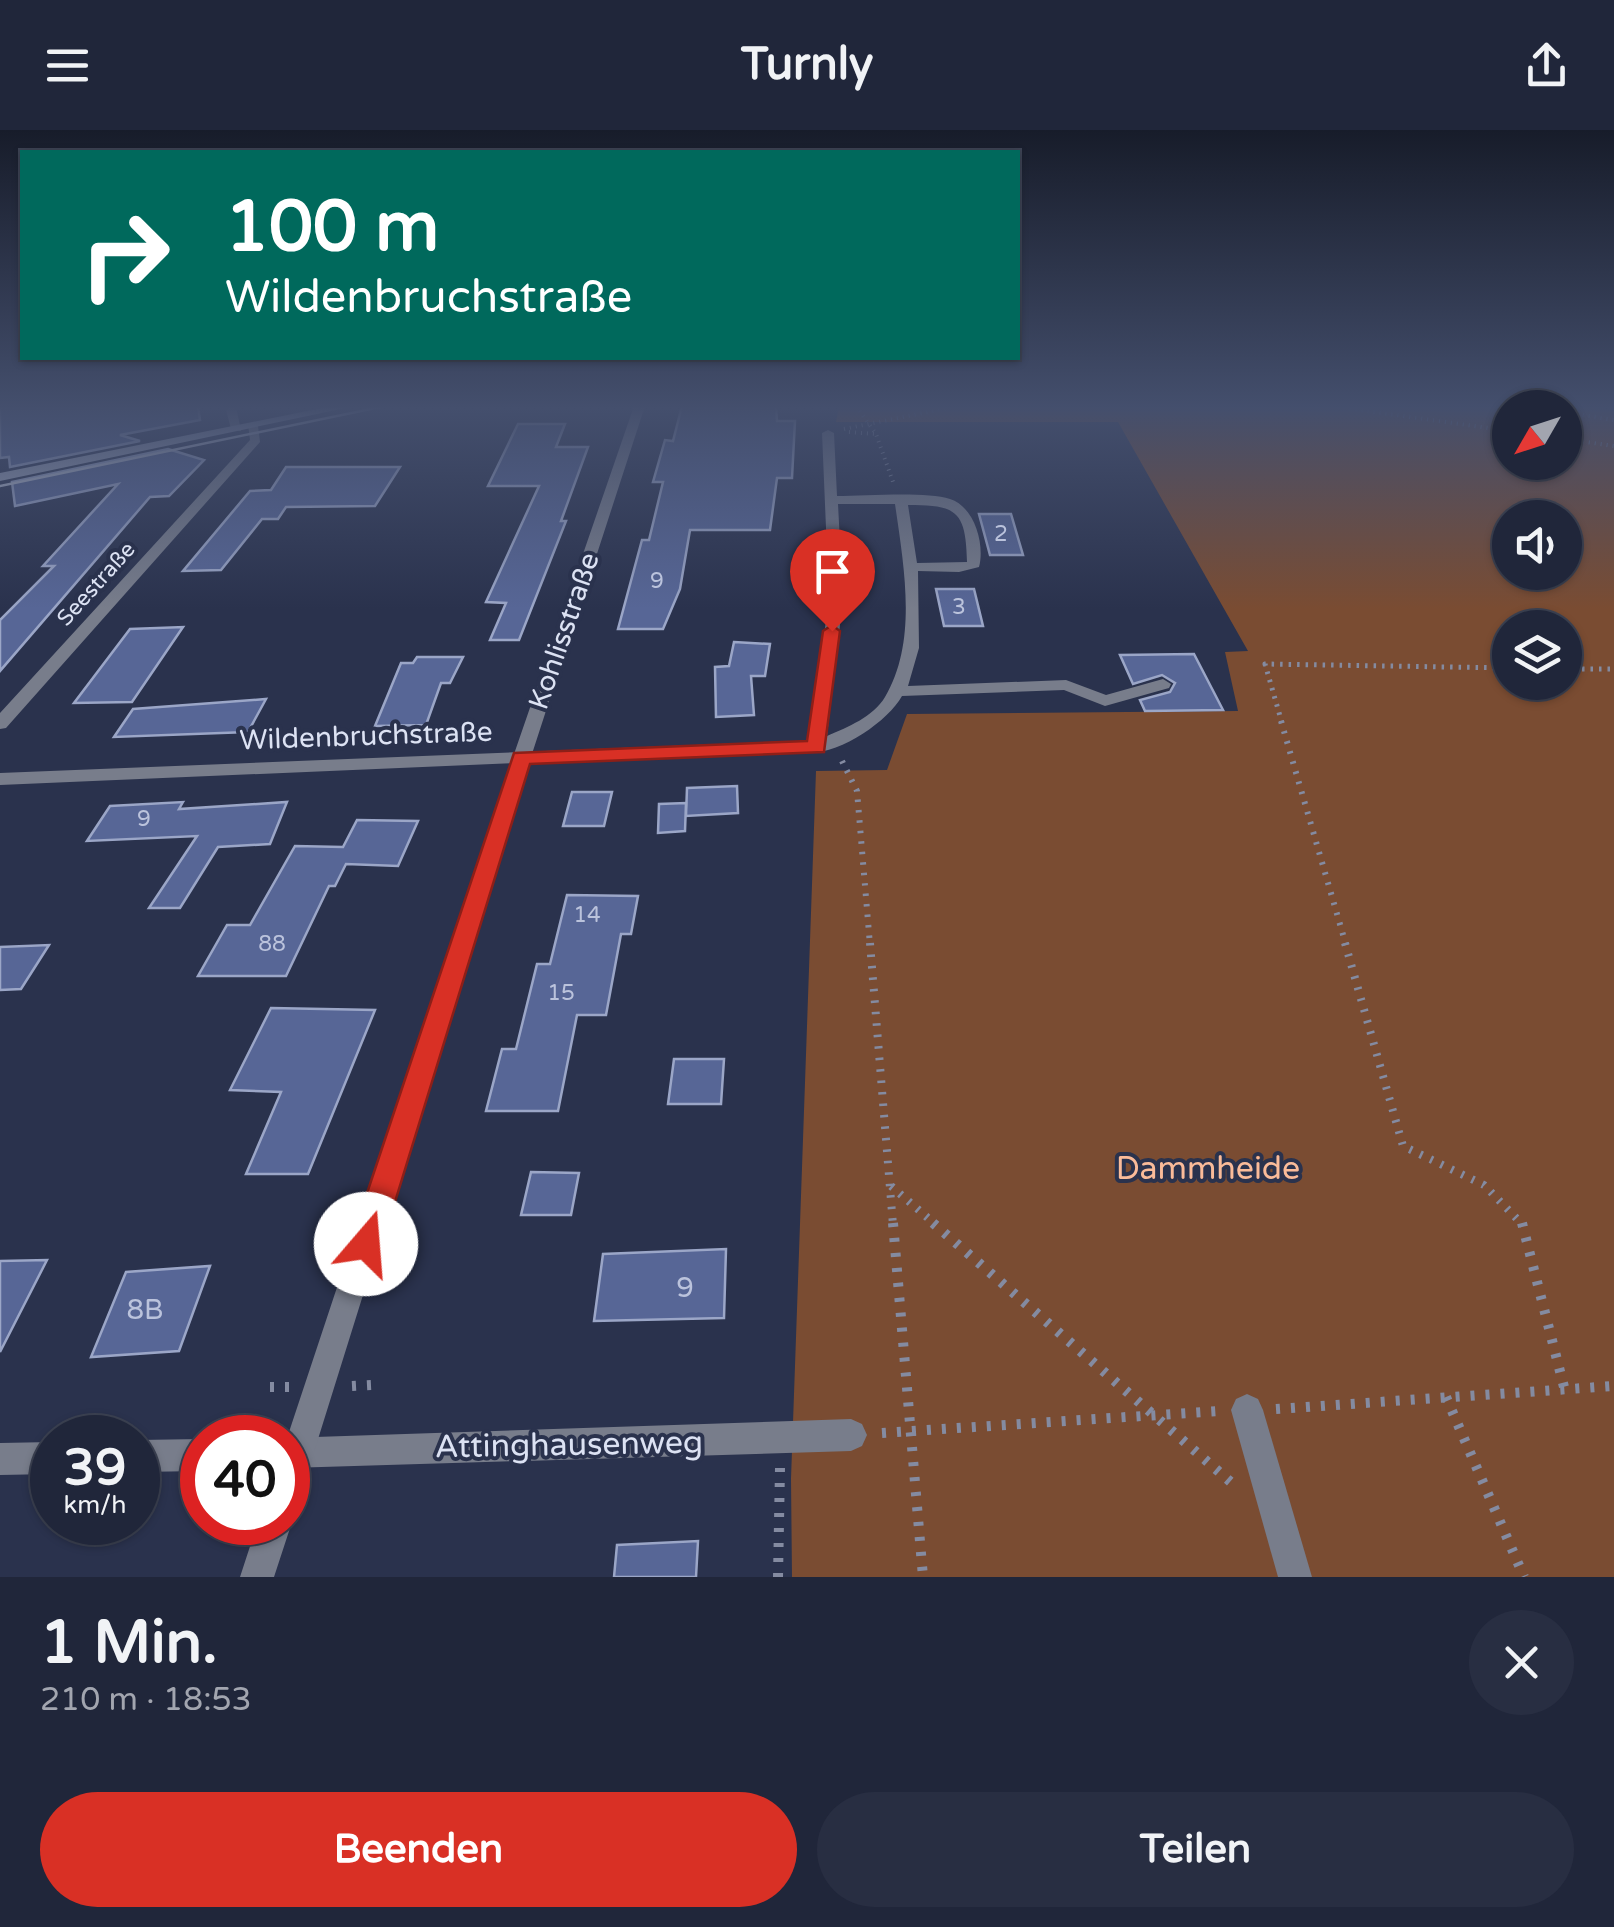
<!DOCTYPE html>
<html lang="de">
<head>
<meta charset="utf-8">
<style>
  :root { --surface:#20263a; --page:#282e42; --text:#f1f3f6; --muted:#a2a5af; --line:#3d4354; --accent:#d93025 }
  body { margin:0; font-family:"Varela Round",sans-serif; background:var(--page); color:var(--text); height:100vh; display:flex; flex-direction:column; font-size:38px; white-space:nowrap }
  * { box-sizing:border-box; margin:0 }
  p { font-size:32px; color:var(--muted) }
  .icon { flex:none; width:55px; height:55px; fill:none; stroke:currentColor; stroke-width:2; stroke-linecap:round; stroke-linejoin:round }
  .map { position:relative; height:1447px; overflow:hidden }
  .side { display:flex; flex-direction:column; background:var(--surface); flex:1 }
  .side>* { flex:none }
  .guide { position:absolute; left:20px; top:20px; width:1000px; height:210px; border-radius:0px; box-shadow:0 2px 8px #0004,0 0 0 2px var(--line); background:#00695c; color:#fff; overflow:hidden }
  .needle { width:65px; rotate:231deg }
  .controls { position:absolute; left:1492px; top:260px; display:grid; gap:20px }
  .controls a { display:grid; place-items:center; width:90px; height:90px; border-radius:50%; background:var(--surface); box-shadow:0 2px 8px #0004,0 0 0 2px var(--line); font-size:50px }
  .speed { position:absolute; left:30px; top:1285px; display:flex; gap:20px; font-size:50px; font-weight:700; text-align:center }
  .speed>* { display:grid; place-content:center; width:130px; height:130px; border-radius:50%; background:var(--surface); box-shadow:0 2px 8px #0004,0 0 0 2px var(--line); line-height:1 }
  .speed small { font-size:25px; font-weight:400 }
  .speed .limit { border:15px solid #d22; background:#fff; color:#111 }
  .pin { position:absolute; display:grid; place-items:center; width:85px; height:85px; color:#fff; margin:-102px -42px; border-radius:50% 50% 50% 0; rotate:-45deg; box-shadow:0 0 10px #0007 }
  .pin .icon { rotate:45deg }
  .me { position:absolute; width:110px; margin:-55px; rotate:18deg; stroke-linejoin:round; filter:drop-shadow(0 0 8px #0008) }
  .turn { display:flex; align-items:center; gap:35px; height:210px; padding:0 40px; font-size:45px }
  .turn .icon { width:130px; height:130px; stroke-width:2.5 }
  .turn b { display:block; font-size:70px; line-height:85px }
  .round { display:grid; place-items:center; flex:none; width:105px; height:105px; border-radius:52px; background:var(--page) }
  .head { display:flex; align-items:center; justify-content:space-between; height:170px; padding:0 40px }
  h1 { font-size:60px; font-weight:700; line-height:75px }
  .cta { display:flex; gap:20px; margin-top:auto; padding:20px 40px }
  .cta a { flex:1; height:115px; border-radius:60px; background:var(--accent); color:#fff; font-size:40px; font-weight:700; line-height:115px; text-align:center }
  .cta a+a { background:var(--page); color:var(--text) }
  header { display:flex; justify-content:space-between; align-items:center; height:130px; padding:0 40px; background:var(--surface); font-size:45px; font-weight:700 }
  .map>svg:first-child { display:block }
</style>
</head>
<body>
<header><svg class="icon" aria-label="menu" viewBox="0 0 24 24"><path d="M4 6h16M4 12h16M4 18h16"/></svg>Turnly<svg class="icon" aria-label="share" viewBox="0 0 24 24"><path d="M12 15V3M7 8l5-5 5 5M5 13v7h14v-7"/></svg></header>
<div class="map">
<svg width="1614" height="1447" viewBox="0 0 1614 1447">
  <rect width="100%" height="100%" fill="#2a324d"/>
  <!-- green -->
  <path fill="#7a4c32" fill-rule="evenodd" d="M 839,276 L 1584,276 L 1614,281 L 1614,1447 L 792,1447 L 791,1349 L 816,641 L 887,640 L 907,584 L 1238,581 L 1225,522 L 1248,521 L 1118,292 L 836,292 ZM 1510,278 L 1565,278 L 1565,332 L 1510,332 ZM 1510,388 L 1565,388 L 1565,442 L 1510,442 ZM 1510,498 L 1565,498 L 1565,552 L 1510,552 Z"/>
  <!-- building -->
  <g fill="#576696" stroke="#9ba6c7" stroke-width="2.5">
    <path d="M 0,276 L 198,276 L 200,290 L 120,305 L 140,311 L 10,337 L 9,327 L 0,328 Z"/>
    <path d="M 682,276 L 776,276 L 777,291 L 795,291 L 792,348 L 777,348 L 770,400 L 690,400 L 680,459 L 663,499 L 618,499 L 642,410 L 649,410 L 663,352 L 653,352 L 665,310 L 673,311 Z"/>
    <path d="M 518,294 L 565,294 L 556,317 L 588,317 L 561,391 L 566,391 L 519,510 L 490,510 L 506,473 L 486,472 L 539,356 L 488,356 Z"/>
    <path d="M 168,319 L 204,330 L 169,366 L 150,367 L 0,541 L 0,490 L 54,436 L 43,436 L 118,354 L 15,376 L 12,352 Z"/>
    <path d="M 286,337 L 400,337 L 375,376 L 286,377 L 278,389 L 262,389 L 221,440 L 183,441 L 250,361 L 271,360 Z"/>
    <path d="M 979,384 L 1011,384 L 1023,425 L 990,425 Z"/>
    <path d="M 936,459 L 974,459 L 983,496 L 944,496 Z"/>
    <path d="M 183,497 L 132,572 L 74,573 L 130,499 Z"/>
    <path d="M 734,512 L 770,514 L 765,546 L 751,546 L 754,585 L 716,587 L 715,537 L 729,536 Z"/>
    <path d="M 1194,524 L 1223,580 L 1145,581 L 1140,570 L 1170,562 L 1175,553 L 1162,545 L 1133,554 L 1120,525 Z"/>
    <path d="M 417,527 L 463,527 L 450,553 L 441,553 L 426,595 L 375,596 L 401,533 L 413,533 Z"/>
    <path d="M 266,569 L 248,602 L 114,607 L 133,579 Z"/>
    <path d="M 737,656 L 738,683 L 686,686 L 687,658 Z"/>
    <path d="M 572,662 L 612,662 L 604,696 L 563,696 Z"/>
    <path d="M 183,672 L 179,679 L 287,672 L 270,714 L 218,717 L 180,778 L 149,778 L 197,706 L 87,711 L 110,676 Z"/>
    <path d="M 686,673 L 685,701 L 658,703 L 659,674 Z"/>
    <path d="M 357,690 L 418,691 L 398,736 L 346,734 L 335,756 L 329,756 L 286,846 L 198,846 L 227,795 L 250,795 L 295,716 L 343,717 Z"/>
    <path d="M 567,765 L 638,766 L 631,804 L 621,804 L 606,885 L 577,885 L 558,981 L 486,981 L 502,919 L 516,919 L 537,834 L 550,834 Z"/>
    <path d="M 49,815 L 21,859 L 0,860 L 0,817 Z"/>
    <path d="M 271,878 L 375,880 L 308,1044 L 246,1044 L 281,962 L 230,960 Z"/>
    <path d="M 674,929 L 724,929 L 721,974 L 668,974 Z"/>
    <path d="M 531,1042 L 579,1043 L 571,1085 L 521,1085 Z"/>
    <path d="M 726,1119 L 724,1188 L 594,1191 L 603,1124 Z"/>
    <path d="M 47,1130 L 0,1222 L 0,1131 Z"/>
    <path d="M 210,1136 L 179,1221 L 91,1227 L 126,1142 Z"/>
    <path d="M 698,1411 L 696,1447 L 614,1447 L 617,1415 Z"/>
  </g>
  <g fill="none" stroke-linecap="round" stroke-linejoin="round">
    <!-- path-far4 -->
    <g stroke="#848ba1" stroke-width="4" stroke-dasharray="1 5" stroke-linecap="butt">
      <path d="M 856,276 L 876,304 L 893,352"/>
      <path d="M 1332,276 L 1510,301"/>
      <path d="M 1533,276 L 1540,278"/>
      <path d="M 1565,282 L 1614,290"/>
      <path d="M 844,299 L 957,276"/>
      <path d="M 849,302 L 876,304"/>
      <path d="M 1565,309 L 1614,316"/>
    </g>
    <!-- path-far3 -->
    <g stroke="#848ba1" stroke-width="5" stroke-dasharray="2.5 6" stroke-linecap="butt">
      <path d="M 1565,539 L 1614,539"/>
      <path d="M 1282,593 L 1265,534 L 1510,538"/>
    </g>
    <!-- path-far2 -->
    <g stroke="#848ba1" stroke-width="6" stroke-dasharray="2.5 8" stroke-linecap="butt">
      <path d="M 1281,591 L 1346,815"/>
      <path d="M 842,631 L 857,661 L 870,815"/>
    </g>
    <!-- path-far1 -->
    <g stroke="#848ba1" stroke-width="8" stroke-dasharray="2.5 9" stroke-linecap="butt">
      <path d="M 870,813 L 893,1095"/>
      <path d="M 1345,813 L 1403,1016 L 1484,1055 L 1523,1095"/>
      <path d="M 891,1056 L 936,1095"/>
    </g>
    <!-- path -->
    <g stroke="#848ba1" stroke-width="10" stroke-dasharray="4 11" stroke-linecap="butt">
      <path d="M 893,1093 L 923,1447"/>
      <path d="M 933,1093 L 1233,1354"/>
      <path d="M 1522,1093 L 1564,1257"/>
      <path d="M 352,1256 L 371,1255"/>
      <path d="M 270,1257 L 290,1257"/>
      <path d="M 1446,1267 L 1524,1447"/>
      <path d="M 1276,1279 L 1614,1256"/>
      <path d="M 882,1303 L 1219,1281"/>
      <path d="M 778,1447 L 780,1338"/>
    </g>
    <!-- service -->
    <g fill="#787d8b" fill-rule="evenodd">
      <path d="M 828,300 L 834,303 L 837,366 C 865,366 926,361 950,369 C 975,377 985,415 979,437 L 959,442 L 918,441 L 919,518 L 908,556 L 1066,550 L 1106,565 L 1163,549 L 1171,554 L 1169,558 L 1105,576 L 1064,560 L 902,566 C 887,593 833,629 801,622 L 798,618 L 801,614 L 809,612 L 829,469 L 822,303 ZM 838,374 L 895,374 C 904,437 918,511 885,567 C 873,587 848,597 827,606 L 843,469 ZM 908,375 C 956,375 966,380 967,432 L 917,433 Z"/>
      <path d="M 1247,1264 L 1258,1269 L 1263,1280 L 1312,1447 L 1278,1447 L 1231,1280 L 1236,1269 Z"/>
    </g>
    <!-- minor -->
    <g fill="#787d8b" fill-rule="evenodd">
      <path d="M 225,276 L 236,276 L 241,301 L 231,299 Z"/>
      <path d="M 248,294 L 258,296 L 260,312 L 6,598 L 0,599 L 0,583 L 250,310 Z"/>
      <path d="M 794,611 L 803,617 L 800,621 L 0,655 L 0,643 Z"/>
      <path d="M 851,1289 L 862,1294 L 867,1305 L 862,1316 L 851,1321 L 289,1338 L 285,1308 Z"/>
      <path d="M 202,1309 L 202,1341 L 138,1342 L 138,1310 Z"/>
      <path d="M 52,1312 L 52,1344 L 0,1345 L 0,1313 Z"/>
    </g>
    <!-- tertiary -->
    <g fill="#787d8b" fill-rule="evenodd">
      <path d="M 634,276 L 645,276 L 531,627 L 304,1354 L 300,1366 L 288,1370 L 287,1308 L 513,627 Z"/>
      <path d="M 288,1382 L 292,1392 L 274,1447 L 240,1447 L 258,1392 L 288,1392 Z"/>
    </g>
    <!-- secondary -->
    <path fill="#9ea6bc" fill-rule="evenodd" d="M 332,276 L 355,276 L 0,351 L 0,343 Z"/>
    <!-- tram -->
    <path stroke="#b9c0d2" stroke-width="2.5" d="M 0,356 L 385,276"/>
  </g>
  <!-- sky -->
  <linearGradient id="sky" x2="0" y2="1"><stop stop-color="#171c2a"/><stop offset="0.58" stop-color="#444f6d"/><stop offset="1" stop-color="#444f6d" stop-opacity="0"/></linearGradient>
  <rect width="1614" height="479" fill="url(#sky)"/>
  <!-- route -->
  <path fill="#d93025" stroke="#8d1f18" stroke-width="2.5" d="M 832,495 L 840,501 L 824,622 L 530,634 L 382,1114 L 377,1125 L 366,1130 L 355,1125 L 350,1114 L 514,623 L 807,611 L 823,501 Z"/>
  <g text-anchor="middle" dominant-baseline="central" stroke-width="8" stroke-linejoin="round" paint-order="stroke">
    <!-- number labels -->
    <g font-size="22" fill="#bbc3dc">
      <text x="1001" y="404">2</text>
      <text x="657" y="451">9</text>
      <text x="959" y="477">3</text>
      <text x="144" y="689">9</text>
      <text x="587" y="785">14</text>
      <text x="272" y="814">88</text>
      <text x="561" y="863">15</text>
    </g>
    <!-- far-street labels -->
    <g font-size="22" fill="#dce2f3" stroke="#2a324d">
      <text transform="translate(96 454) rotate(-48)">Seestraße</text>
    </g>
    <!-- street labels -->
    <g font-size="28" fill="#dce2f3" stroke="#2a324d">
      <text transform="translate(564 501) rotate(-71)">Kohlisstraße</text>
      <text transform="translate(366 606) rotate(-2)">Wildenbruchstraße</text>
    </g>
    <!-- near-number labels -->
    <g font-size="28" fill="#bbc3dc">
      <text x="685" y="1158">9</text>
      <text x="145" y="1180">8B</text>
    </g>
    <!-- near-park labels -->
    <g font-size="32" fill="#fabb99" stroke="#2a324d">
      <text x="1208" y="1039">Dammheide</text>
    </g>
    <!-- near-street labels -->
    <g font-size="32" fill="#dce2f3" stroke="#2a324d">
      <text transform="translate(569 1315) rotate(-1)">Attinghausenweg</text>
    </g>
  </g>
</svg>
<div class="controls">
<a><svg class="needle" viewBox="-14 -14 28 28"><path d="M0-13l5 13h-10z" fill="#e53935"/><path d="M0 13l5-13h-10z" fill="#a2a5af"/></svg></a>
<a><svg class="icon" aria-label="sound" viewBox="0 0 24 24"><path d="M4 9h4l5-4v14l-5-4H4zM17 9q2 3 0 6"/></svg></a>
<a><svg class="icon" aria-label="layers" viewBox="0 0 24 24"><path d="M12 4l9 5-9 5-9-5zM3 14l9 5 9-5"/></svg></a>
</div>
<div class="speed"><div>39<small>km/h</small></div><div class="limit">40</div></div>
<div class="pin" style="left:832px;top:501px;background:#d93025"><svg class="icon" aria-label="arrive" viewBox="0 0 24 24"><path d="M6 21V4h12l-3 4 3 4H6"/></svg></div>
<svg class="me" style="left:366px;top:1114px" viewBox="-20 -20 40 40"><circle r="19" fill="#fff"/><path d="M0-13L10 11 0 6-10 11z" fill="#d93025"/></svg>
<div class="guide">
<div class="turn"><svg class="icon" aria-label="right" viewBox="0 0 24 24"><path d="M7 20v-9h11M14 6l5 5-5 5"/></svg><div><b>100 m</b>Wildenbruchstraße</div></div>
</div>
</div>
<section class="side">
<div class="head"><div><h1>1 Min.</h1><p>210 m · 18:53</p></div><a class="round"><svg class="icon" aria-label="close" viewBox="0 0 24 24"><path d="M6 6l12 12M18 6L6 18"/></svg></a></div>
<div class="cta"><a>Beenden</a><a>Teilen</a></div>
</section>
</body>
</html>
